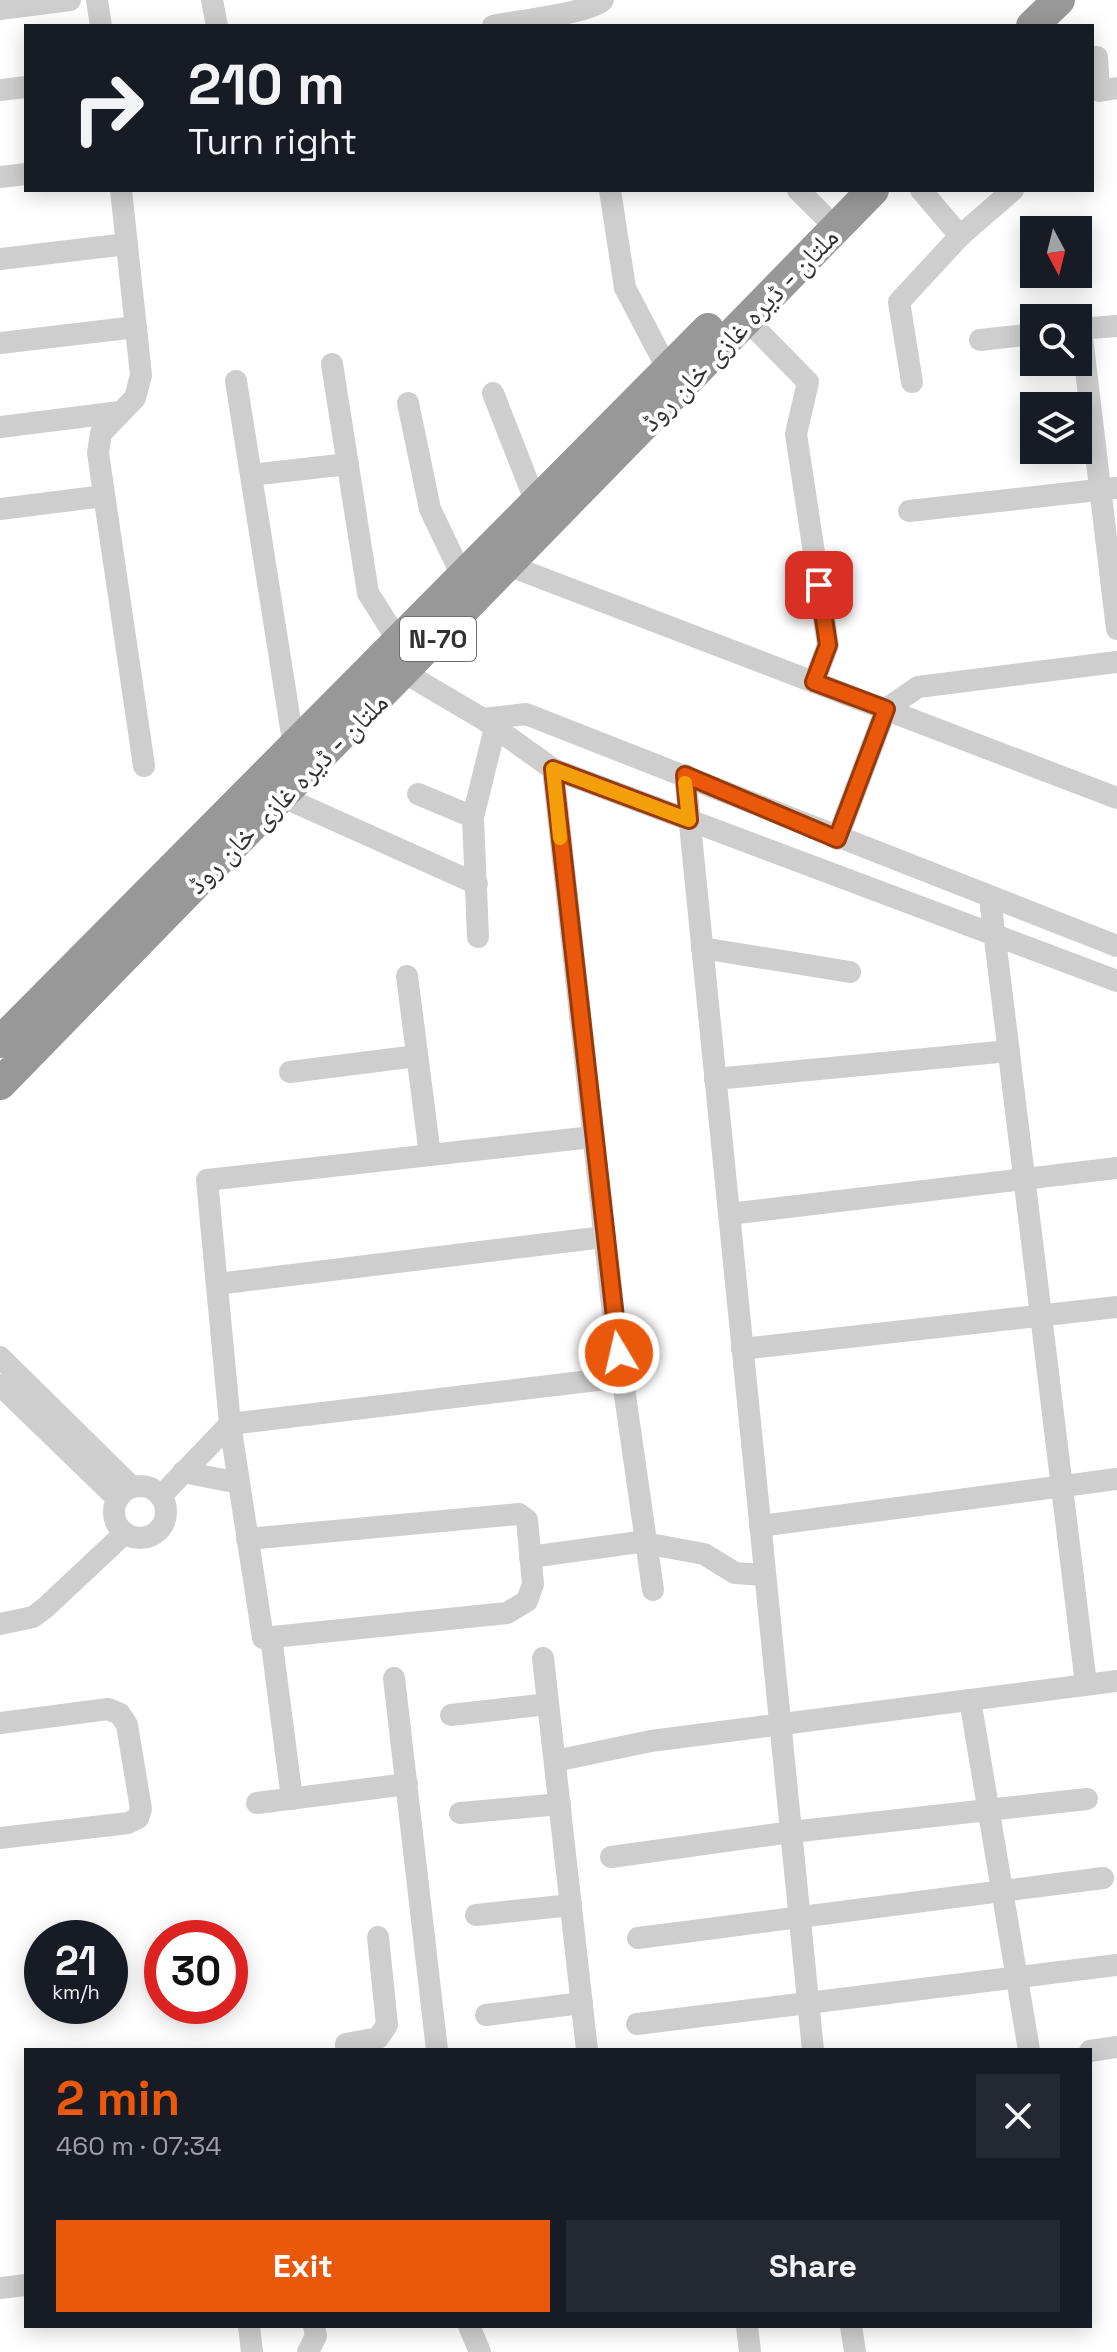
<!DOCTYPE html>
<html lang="en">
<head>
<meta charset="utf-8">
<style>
  :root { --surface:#171b24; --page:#242831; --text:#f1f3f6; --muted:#9ea1a6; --accent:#ea580c }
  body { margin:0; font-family:"Space Grotesk","Noto Naskh Arabic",sans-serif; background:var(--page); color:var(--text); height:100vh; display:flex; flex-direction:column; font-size:30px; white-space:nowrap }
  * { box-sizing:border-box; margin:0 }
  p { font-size:26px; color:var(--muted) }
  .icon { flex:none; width:44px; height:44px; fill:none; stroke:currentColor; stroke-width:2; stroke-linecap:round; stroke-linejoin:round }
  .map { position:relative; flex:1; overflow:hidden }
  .sheet { position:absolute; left:24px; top:2048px; width:1068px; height:280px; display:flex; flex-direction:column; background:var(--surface); border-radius:0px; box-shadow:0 4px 20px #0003 }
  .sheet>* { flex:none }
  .top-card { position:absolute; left:24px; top:24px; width:1070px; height:168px; border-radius:0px; box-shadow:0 4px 20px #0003; background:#171b24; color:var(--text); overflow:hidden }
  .needle { width:52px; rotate:173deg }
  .tools { position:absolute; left:1020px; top:216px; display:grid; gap:16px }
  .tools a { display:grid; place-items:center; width:72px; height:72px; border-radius:0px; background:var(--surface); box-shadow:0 4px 20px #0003; font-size:40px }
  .speed { position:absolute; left:24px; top:1920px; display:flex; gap:16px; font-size:40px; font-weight:700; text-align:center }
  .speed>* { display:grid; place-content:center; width:104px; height:104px; border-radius:50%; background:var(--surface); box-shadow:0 4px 20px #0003; line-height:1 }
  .speed small { font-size:20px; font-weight:400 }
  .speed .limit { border:12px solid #d22; background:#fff; color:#111 }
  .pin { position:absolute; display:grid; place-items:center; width:68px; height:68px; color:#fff; margin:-34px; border-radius:16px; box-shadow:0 4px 12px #0006 }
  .me { position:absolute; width:88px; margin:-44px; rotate:351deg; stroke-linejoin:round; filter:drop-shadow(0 0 6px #0008) }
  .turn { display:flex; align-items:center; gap:28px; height:168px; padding:0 32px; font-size:36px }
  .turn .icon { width:104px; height:104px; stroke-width:2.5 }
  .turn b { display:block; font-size:56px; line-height:68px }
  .round { display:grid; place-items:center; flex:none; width:84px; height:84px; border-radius:0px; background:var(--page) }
  .summary { display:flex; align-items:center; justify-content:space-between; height:136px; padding:0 32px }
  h1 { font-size:48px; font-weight:700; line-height:60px; color:var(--accent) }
  .button { display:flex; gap:16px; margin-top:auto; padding:16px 32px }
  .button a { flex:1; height:92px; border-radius:0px; background:var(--accent); color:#fff; font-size:32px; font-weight:700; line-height:92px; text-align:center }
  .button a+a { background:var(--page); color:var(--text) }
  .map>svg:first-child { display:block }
</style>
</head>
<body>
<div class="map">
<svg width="1117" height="2352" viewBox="0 0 1117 2352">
  <rect width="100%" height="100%" fill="#fff"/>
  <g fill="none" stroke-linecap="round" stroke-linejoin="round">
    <!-- minor -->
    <g stroke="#cecece" stroke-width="22">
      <path d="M 97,0 L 101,26"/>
      <path d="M 212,0 L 217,26"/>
      <path d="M 0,9 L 70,0"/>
      <path d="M 493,26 C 516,21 591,13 603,0"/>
      <path d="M 1092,57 L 1097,57 L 1099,91 L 1117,88"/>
      <path d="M 0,90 L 26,87"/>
      <path d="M 0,177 L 26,174"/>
      <path d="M 121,190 L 141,375 L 135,398 L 101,433 L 98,453 L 144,766"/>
      <path d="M 610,190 L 625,288 L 668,370"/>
      <path d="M 798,190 L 822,214"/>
      <path d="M 921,190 L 960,236"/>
      <path d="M 0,259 L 127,244"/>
      <path d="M 747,320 L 808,382 L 796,434 L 828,645 L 814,682"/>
      <path d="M 1078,329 L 1117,326"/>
      <path d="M 1081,329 L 1117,629"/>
      <path d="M 980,340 L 1034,334"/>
      <path d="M 0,343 L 136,327"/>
      <path d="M 332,364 L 368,593 L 399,642"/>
      <path d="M 236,381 L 294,747"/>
      <path d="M 912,382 L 899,302 L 960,236 L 1013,190"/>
      <path d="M 493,393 L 536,503"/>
      <path d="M 408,403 L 430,509 L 463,578"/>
      <path d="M 0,427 L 120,412"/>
      <path d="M 251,475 L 348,464"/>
      <path d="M 0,509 L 104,496"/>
      <path d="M 909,511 L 1116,488"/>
      <path d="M 510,566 L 1117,798"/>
      <path d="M 405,673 L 483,719 L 553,769 L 1117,981"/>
      <path d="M 483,719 L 526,714 L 1117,946"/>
      <path d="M 553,769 L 612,1305 L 653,1590"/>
      <path d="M 685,775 L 813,2050"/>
      <path d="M 418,794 L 473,817"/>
      <path d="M 283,797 L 477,884"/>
      <path d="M 837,839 L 886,709 L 918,687 L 1117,662"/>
      <path d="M 990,898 L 1086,1684"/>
      <path d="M 478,937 L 473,817 L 495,728"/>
      <path d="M 702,948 L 850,972"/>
      <path d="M 407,976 L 430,1155"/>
      <path d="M 290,1072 L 417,1056"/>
      <path d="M 715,1079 L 1009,1051"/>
      <path d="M 729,1214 L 1117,1168"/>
      <path d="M 217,1284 L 604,1237"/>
      <path d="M 742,1349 L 1117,1307"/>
      <path d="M 0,1357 L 132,1487"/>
      <path d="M 0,1385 L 118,1499"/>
      <path d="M 183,1472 L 239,1483"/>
      <circle cx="140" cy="1512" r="26"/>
      <path d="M 161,1496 L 230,1424 L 623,1377"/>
      <path d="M 760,1526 L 1117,1479"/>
      <path d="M 247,1539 L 519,1514 L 527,1520 L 533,1584 L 527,1601 L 507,1613 L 263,1638 L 230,1424 L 207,1180 L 592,1137"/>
      <path d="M 530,1557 L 639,1542 L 704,1554 L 735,1573 L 765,1575"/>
      <path d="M 0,1624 L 33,1617 L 45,1608 L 125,1533"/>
      <path d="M 271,1637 L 292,1799"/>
      <path d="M 543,1658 L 587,2050"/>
      <path d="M 394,1678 L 437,2050"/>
      <path d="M 970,1700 L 1029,2050"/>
      <path d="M 451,1715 L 548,1704"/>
      <path d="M 0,1723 L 108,1709 L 120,1714 L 127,1725 L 141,1809 L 138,1818 L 128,1823 L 0,1838"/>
      <path d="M 555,1761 L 651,1741 L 1117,1681"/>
      <path d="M 257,1803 L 407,1784"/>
      <path d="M 460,1813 L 560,1804"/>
      <path d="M 611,1857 L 791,1832 L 1087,1799"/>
      <path d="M 476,1915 L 571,1905"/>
      <path d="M 638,1938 L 1103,1878"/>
      <path d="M 486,2015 L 582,2003"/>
      <path d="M 637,2024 L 1117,1965"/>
      <path d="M 346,2050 L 346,2044 L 378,2038 L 387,2025 L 378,1937"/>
      <path d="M 1090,2051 L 1117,2047"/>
      <path d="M 0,2288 L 26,2285"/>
      <path d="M 249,2326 L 252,2352"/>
      <path d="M 469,2326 L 480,2352"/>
      <path d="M 747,2326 L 750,2352"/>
      <path d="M 851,2326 L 855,2352"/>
      <path d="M 308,2352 L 316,2336 L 314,2326"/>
    </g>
    <!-- highway -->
    <g stroke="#989898" stroke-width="32">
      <path d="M 1032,26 L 1059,0"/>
      <path d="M 0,1042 L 708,329"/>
      <path d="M 0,1084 L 873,190"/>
    </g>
  </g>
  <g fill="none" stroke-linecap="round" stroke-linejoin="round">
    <!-- route casing -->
    <g stroke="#983908" stroke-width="20">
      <path id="route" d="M 619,1353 L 553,769 L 689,820 L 685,775 L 837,839 L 886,709 L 814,682 L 828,645 L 819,585"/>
    </g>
    <!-- route -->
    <use href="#route" stroke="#ea580c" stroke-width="14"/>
    <!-- slow -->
    <path stroke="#f59e0b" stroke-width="14" d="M 560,838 L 553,769 L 689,820 L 685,783"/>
  </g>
  <g text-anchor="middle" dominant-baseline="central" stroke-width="8" stroke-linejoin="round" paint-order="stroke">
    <!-- shield labels -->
    <rect fill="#fff" stroke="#6f6f6f" stroke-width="2" x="400" y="617" width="76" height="44" rx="6"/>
    <g font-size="26" font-weight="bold" fill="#313131">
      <text x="438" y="639">N-70</text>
    </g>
    <!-- street labels -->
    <g font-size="28" fill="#313131" stroke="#fff">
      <text transform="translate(739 329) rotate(-46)">ملتان - ڈیرہ غازی خان روڈ</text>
      <text transform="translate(287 793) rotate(-45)">ملتان - ڈیرہ غازی خان روڈ</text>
    </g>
  </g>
</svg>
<div class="tools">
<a><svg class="needle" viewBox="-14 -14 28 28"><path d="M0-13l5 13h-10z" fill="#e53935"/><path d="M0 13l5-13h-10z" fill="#9ea1a6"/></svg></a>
<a><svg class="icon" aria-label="search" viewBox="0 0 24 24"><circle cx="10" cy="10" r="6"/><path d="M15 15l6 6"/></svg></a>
<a><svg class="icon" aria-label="layers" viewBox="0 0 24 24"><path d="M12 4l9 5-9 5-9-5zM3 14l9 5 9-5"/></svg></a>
</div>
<div class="speed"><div>21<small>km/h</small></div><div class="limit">30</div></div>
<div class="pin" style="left:819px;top:585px;background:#d93025"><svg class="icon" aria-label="arrive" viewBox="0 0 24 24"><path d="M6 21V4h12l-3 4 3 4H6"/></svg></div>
<svg class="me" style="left:619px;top:1353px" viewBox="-20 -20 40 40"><circle r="17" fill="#ea580c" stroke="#fff" stroke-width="3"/><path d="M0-11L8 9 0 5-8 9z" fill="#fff"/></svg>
<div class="top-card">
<div class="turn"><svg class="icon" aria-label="right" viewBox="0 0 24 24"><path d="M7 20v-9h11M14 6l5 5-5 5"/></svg><div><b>210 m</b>Turn right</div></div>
</div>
<section class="sheet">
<div class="summary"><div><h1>2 min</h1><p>460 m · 07:34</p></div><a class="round"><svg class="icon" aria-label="close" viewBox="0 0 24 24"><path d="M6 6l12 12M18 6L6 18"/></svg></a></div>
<div class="button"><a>Exit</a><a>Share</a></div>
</section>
</div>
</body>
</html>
